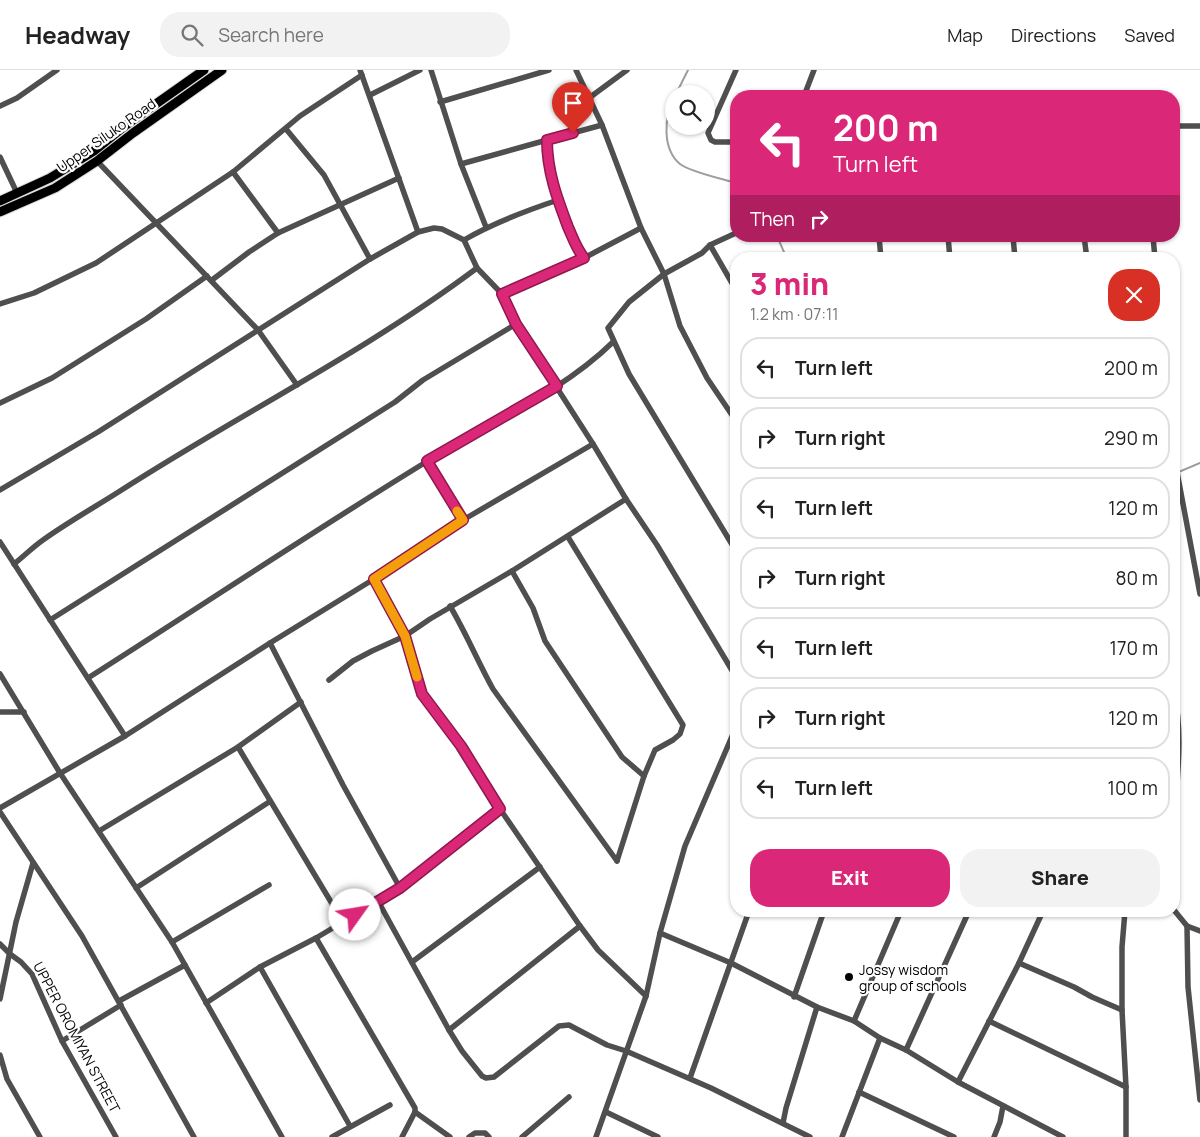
<!DOCTYPE html>
<html lang="en">
<head>
<meta charset="utf-8">
<style>
  :root { --surface:#fff; --page:#f2f2f2; --text:#222; --muted:#767676; --line:#e0e0e0; --accent:#db2777 }
  body { margin:0; font-family:Manrope,sans-serif; background:var(--page); color:var(--text); height:100vh; display:flex; flex-direction:column; font-size:19px; white-space:nowrap }
  * { box-sizing:border-box; margin:0 }
  p { font-size:16px; color:var(--muted) }
  .icon { flex:none; width:28px; height:28px; fill:none; stroke:currentColor; stroke-width:2; stroke-linecap:round; stroke-linejoin:round }
  .map { position:relative; flex:1; overflow:hidden }
  .panel { position:absolute; left:730px; top:182px; width:450px; height:665px; display:flex; flex-direction:column; background:var(--surface); border-radius:20px; box-shadow:0 1px 4px #0004 }
  .panel>* { flex:none }
  .top-card { position:absolute; left:730px; top:20px; width:450px; height:152px; border-radius:20px; box-shadow:0 1px 4px #0004; background:#db2777; color:#fff; overflow:hidden }
  .tools { position:absolute; left:665px; top:15px; display:grid; gap:10px }
  .tools a { display:grid; place-items:center; width:50px; height:50px; border-radius:50%; background:var(--surface); box-shadow:0 1px 4px #0004; font-size:25px }
  .pin { position:absolute; display:grid; place-items:center; width:42px; height:42px; color:#fff; margin:-51px -21px; border-radius:50% 50% 50% 0; rotate:-45deg; box-shadow:0 0 5px #0007 }
  .pin .icon { rotate:45deg }
  .me { position:absolute; width:55px; margin:-28px; rotate:58deg; stroke-linejoin:round; filter:drop-shadow(0 0 4px #0008) }
  .turn { display:flex; align-items:center; gap:18px; height:105px; padding:0 20px; font-size:22px }
  .turn .icon { width:65px; height:65px; stroke-width:2.5 }
  .turn b { display:block; font-size:35px; line-height:42px }
  .then { display:flex; align-items:center; height:48px; padding:0 20px; background:#0003; gap:10px; font-size:19px }
  .round { display:grid; place-items:center; flex:none; width:52px; height:52px; border-radius:20px; background:var(--page) }
  .head { display:flex; align-items:center; justify-content:space-between; height:85px; padding:0 20px }
  h1 { font-size:30px; font-weight:800; line-height:38px; color:var(--accent) }
  .primary-button { display:flex; gap:10px; margin-top:auto; padding:10px 20px }
  .primary-button a { flex:1; height:58px; border-radius:20px; background:var(--accent); color:#fff; font-size:20px; font-weight:800; line-height:58px; text-align:center }
  .primary-button a+a { background:var(--page); color:var(--text) }
  ul { padding:0; list-style:none }
  li { display:flex; align-items:center; gap:15px; height:62px; margin:0 10px 8px; padding:0 10px; border:2px solid var(--line); border-radius:20px }
  li div { flex:1 }
  li b { display:block; font-size:19px }
  li em { font-style:normal }
  header { display:flex; align-items:center; gap:30px; box-sizing:border-box; height:70px; padding:0 25px; background:var(--surface); border-bottom:1px solid var(--line) }
  header strong { font-size:24px }
  nav { display:flex; gap:28px; margin-inline-start:auto; font-size:18px }
  .search { width:350px; height:45px; background:var(--page); display:flex; align-items:center; gap:12px; box-sizing:border-box; padding:0 18px; border-radius:20px; color:var(--muted); font-size:19px }
  .map>svg:first-child { display:block }
</style>
</head>
<body>
<header>
<strong>Headway</strong>
<div class="search"><svg class="icon" aria-label="search" viewBox="0 0 24 24"><circle cx="10" cy="10" r="6"/><path d="M15 15l6 6"/></svg>Search here</div>
<nav><a>Map</a><a>Directions</a><a>Saved</a></nav>
</header>
<div class="map">
<svg width="1200" height="1067" viewBox="0 0 1200 1067">
  <rect width="100%" height="100%" fill="#fff"/>
  <g fill="none" stroke-linecap="round" stroke-linejoin="round">
    <!-- stream -->
    <g stroke="#9d9d9d" stroke-width="2">
      <path d="M 676,24 L 688,0"/>
      <path d="M 674,28 C 664,47 662,79 680,94 C 690,102 723,109 736,113"/>
      <path d="M 777,166 L 787,189"/>
      <path d="M 1174,404 L 1200,393"/>
    </g>
    <!-- primary casing -->
    <g stroke="#dbdbdb" stroke-width="11">
      <g id="primary">
        <path d="M 0,131 L 50,108 L 94,81 L 126,55 L 204,0"/>
        <path d="M 0,142 L 55,118 L 97,91 L 133,63 L 222,0"/>
      </g>
    </g>
    <!-- street -->
    <g stroke="#4f4f4f" stroke-width="5.5">
      <path d="M 360,0 L 418,162"/>
      <path d="M 431,0 L 461,94 L 486,157"/>
      <path d="M 576,0 L 602,55 L 641,158 L 664,204 L 680,256 L 707,308 L 736,351"/>
      <path d="M 370,25 L 420,0"/>
      <path d="M 804,26 L 814,0"/>
      <path d="M 589,28 L 627,0"/>
      <path d="M 440,32 L 549,0"/>
      <path d="M 0,36 L 17,28 L 57,0"/>
      <path d="M 1174,56 L 1200,56"/>
      <path d="M 286,59 L 324,105 L 370,189"/>
      <path d="M 736,72 L 715,72 L 711,70 L 708,63 L 736,0"/>
      <path d="M 0,87 L 17,123"/>
      <path d="M 97,91 L 258,260 L 297,315"/>
      <path d="M 461,94 L 547,70"/>
      <path d="M 233,102 L 278,163"/>
      <path d="M 736,163 L 710,175 L 702,183 L 664,204 L 629,232 L 608,258 L 629,304 L 736,481"/>
      <path d="M 879,166 L 881,189"/>
      <path d="M 948,166 L 950,189"/>
      <path d="M 1013,166 L 1015,189"/>
      <path d="M 1084,166 L 1087,189"/>
      <path d="M 1153,166 L 1155,189"/>
      <path d="M 464,170 C 493,153 525,141 558,130"/>
      <path d="M 710,175 L 736,220"/>
      <path d="M 584,188 C 576,178 573,168 568,157 C 557,128 547,101 547,70 L 602,55"/>
      <path d="M 212,210 L 249,182 L 278,163 L 399,108"/>
      <path d="M 502,224 L 584,188 L 641,158"/>
      <path d="M 0,234 L 34,223 L 96,193 L 233,102 L 300,46 L 362,5"/>
      <path d="M 516,254 L 593,374 L 626,429"/>
      <path d="M 0,333 L 52,308 L 146,249 L 207,206"/>
      <path d="M 1174,386 L 1200,524"/>
      <path d="M 427,391 L 463,450"/>
      <path d="M 0,420 L 98,362 L 370,189 L 418,162 L 434,158 L 442,159 L 464,170 L 477,198 L 502,224 L 516,254 L 423,310 L 395,332 L 50,550"/>
      <path d="M 568,467 L 683,655 L 680,664 L 673,670 L 655,680 L 644,706 L 617,791"/>
      <path d="M 0,472 L 125,666"/>
      <path d="M 14,494 C 24,486 33,477 43,470 C 68,452 95,437 120,421 C 238,345 365,282 477,198"/>
      <path d="M 512,501 L 533,538 L 545,571 L 622,687 L 644,706"/>
      <path d="M 374,509 L 405,566 L 422,624 L 461,676 L 500,739 L 580,856 L 598,880 L 646,926"/>
      <path d="M 450,536 C 466,563 478,592 493,619 L 617,791"/>
      <path d="M 0,604 L 60,703 L 172,872 L 282,1067"/>
      <path d="M 88,608 C 201,536 312,462 426,392 C 488,353 560,324 613,272"/>
      <path d="M 329,610 L 353,591 L 372,581 L 405,566 L 430,549 L 512,501 L 626,429 L 657,475 L 736,607"/>
      <path d="M 1174,622 C 1184,668 1176,713 1174,759"/>
      <path d="M 0,642 L 24,642"/>
      <path d="M 238,677 L 343,852"/>
      <path d="M 0,738 L 125,666 L 270,573 L 374,509 L 463,450 L 593,374"/>
      <path d="M 0,742 L 82,866 L 194,1067"/>
      <path d="M 99,761 L 238,677 L 301,632"/>
      <path d="M 136,818 L 269,732"/>
      <path d="M 400,818 L 500,739"/>
      <path d="M 378,831 L 449,960 L 462,981 L 482,1006 L 486,1008 L 494,1007 L 559,956 L 569,955 L 607,975 L 626,981 L 711,1018 L 810,1067"/>
      <path d="M 1174,840 L 1187,856 L 1200,861"/>
      <path d="M 1125,841 L 1122,877 L 1122,940 L 1126,1017 L 1126,1067"/>
      <path d="M 1187,856 L 1188,917 L 1200,1030"/>
      <path d="M 660,863 L 731,893 L 817,937 L 854,951 L 880,968 L 906,980 L 958,1012 L 1063,1067"/>
      <path d="M 316,868 L 415,1038 L 415,1042 L 402,1067"/>
      <path d="M 172,872 L 269,815"/>
      <path d="M 0,874 L 10,884 L 21,892 L 32,904 L 62,971 L 116,1067"/>
      <path d="M 412,892 L 540,797"/>
      <path d="M 1019,893 L 1074,917 L 1092,927 L 1122,940"/>
      <path d="M 260,897 L 350,1056"/>
      <path d="M 794,927 L 824,841"/>
      <path d="M 0,929 L 16,852 L 33,793"/>
      <path d="M 119,931 L 185,895"/>
      <path d="M 206,933 L 260,897 L 316,868 L 400,818 L 343,715 L 270,573"/>
      <path d="M 854,951 L 901,841"/>
      <path d="M 989,951 L 1126,1017"/>
      <path d="M 449,960 L 580,856"/>
      <path d="M 62,971 L 121,935"/>
      <path d="M 906,980 L 969,841"/>
      <path d="M 0,985 L 7,1009 L 40,1067"/>
      <path d="M 690,1008 L 749,841"/>
      <path d="M 958,1012 L 1019,893 L 1043,841"/>
      <path d="M 859,1022 L 954,1067"/>
      <path d="M 415,1042 L 450,1067"/>
      <path d="M 606,1042 L 658,1067"/>
      <path d="M 783,1053 L 786,1038 L 817,937"/>
      <path d="M 332,1067 L 390,1035"/>
      <path d="M 469,1067 L 475,1063 L 485,1063 L 489,1067"/>
      <path d="M 522,1067 L 569,1027"/>
      <path d="M 596,1067 L 646,926 L 660,863 L 685,776 L 736,657"/>
      <path d="M 842,1067 L 880,968"/>
      <path d="M 994,1067 L 1000,1052 L 1003,1036"/>
    </g>
    <!-- primary -->
    <use href="#primary" stroke="#000" stroke-width="9"/>
  </g>
  <g fill="none" stroke-linecap="round" stroke-linejoin="round">
    <!-- route casing -->
    <g stroke="#8e194d" stroke-width="12">
      <path id="route" d="M 355,845 L 400,818 L 500,739 L 461,676 L 422,624 L 405,566 L 374,509 L 463,450 L 427,391 L 557,316 L 516,254 L 502,224 L 584,188 C 576,178 573,168 568,157 C 557,128 547,101 547,70 L 573,63"/>
    </g>
    <!-- route -->
    <use href="#route" stroke="#db2777" stroke-width="9"/>
    <!-- slow -->
    <path stroke="#f59e0b" stroke-width="9" d="M 417,607 L 405,566 L 374,509 L 463,450 L 457,441"/>
  </g>
  <!-- markers -->
  <circle fill="#000" stroke="#fff" stroke-width="2" cx="849" cy="907" r="5"/>
  <g text-anchor="middle" dominant-baseline="central" stroke-width="4.5" stroke-linejoin="round" paint-order="stroke">
    <!-- street labels -->
    <g font-size="14" fill="#000" stroke="#fff">
      <text transform="translate(106 65) rotate(-35)">Upper Siluko Road</text>
      <text transform="translate(77 967) rotate(62)">UPPER OROMIYAN STREET</text>
    </g>
    <!-- poi labels -->
    <g font-size="14" fill="#000" stroke="#fff" text-anchor="start">
      <text x="859" y="899">Jossy wisdom<tspan x="859" dy="16">group of schools</tspan></text>
    </g>
  </g>
</svg>
<div class="tools">
<a><svg class="icon" aria-label="search" viewBox="0 0 24 24"><circle cx="10" cy="10" r="6"/><path d="M15 15l6 6"/></svg></a>
</div>
<div class="pin" style="left:573px;top:63px;background:#d93025"><svg class="icon" aria-label="arrive" viewBox="0 0 24 24"><path d="M6 21V4h12l-3 4 3 4H6"/></svg></div>
<svg class="me" style="left:355px;top:845px" viewBox="-20 -20 40 40"><circle r="19" fill="#fff"/><path d="M0-13L10 11 0 6-10 11z" fill="#db2777"/></svg>
<div class="top-card">
<div class="turn"><svg class="icon" aria-label="left" viewBox="0 0 24 24"><path d="M17 20v-9H6M10 6l-5 5 5 5"/></svg><div><b>200 m</b>Turn left</div></div>
<div class="then">Then<svg class="icon" aria-label="right" viewBox="0 0 24 24"><path d="M7 20v-9h11M14 6l5 5-5 5"/></svg></div>
</div>
<section class="panel">
<div class="head"><div><h1>3 min</h1><p>1.2 km · 07:11</p></div><a class="round" style="background:#d93025;color:#fff"><svg class="icon" aria-label="close" viewBox="0 0 24 24"><path d="M6 6l12 12M18 6L6 18"/></svg></a></div>
<ul>
<li><svg class="icon" aria-label="left" viewBox="0 0 24 24"><path d="M17 20v-9H6M10 6l-5 5 5 5"/></svg><div><b>Turn left</b></div><em>200 m</em></li>
<li><svg class="icon" aria-label="right" viewBox="0 0 24 24"><path d="M7 20v-9h11M14 6l5 5-5 5"/></svg><div><b>Turn right</b></div><em>290 m</em></li>
<li><svg class="icon" aria-label="left" viewBox="0 0 24 24"><path d="M17 20v-9H6M10 6l-5 5 5 5"/></svg><div><b>Turn left</b></div><em>120 m</em></li>
<li><svg class="icon" aria-label="right" viewBox="0 0 24 24"><path d="M7 20v-9h11M14 6l5 5-5 5"/></svg><div><b>Turn right</b></div><em>80 m</em></li>
<li><svg class="icon" aria-label="left" viewBox="0 0 24 24"><path d="M17 20v-9H6M10 6l-5 5 5 5"/></svg><div><b>Turn left</b></div><em>170 m</em></li>
<li><svg class="icon" aria-label="right" viewBox="0 0 24 24"><path d="M7 20v-9h11M14 6l5 5-5 5"/></svg><div><b>Turn right</b></div><em>120 m</em></li>
<li><svg class="icon" aria-label="left" viewBox="0 0 24 24"><path d="M17 20v-9H6M10 6l-5 5 5 5"/></svg><div><b>Turn left</b></div><em>100 m</em></li>
</ul>
<div class="primary-button"><a>Exit</a><a>Share</a></div>
</section>
</div>
</body>
</html>
